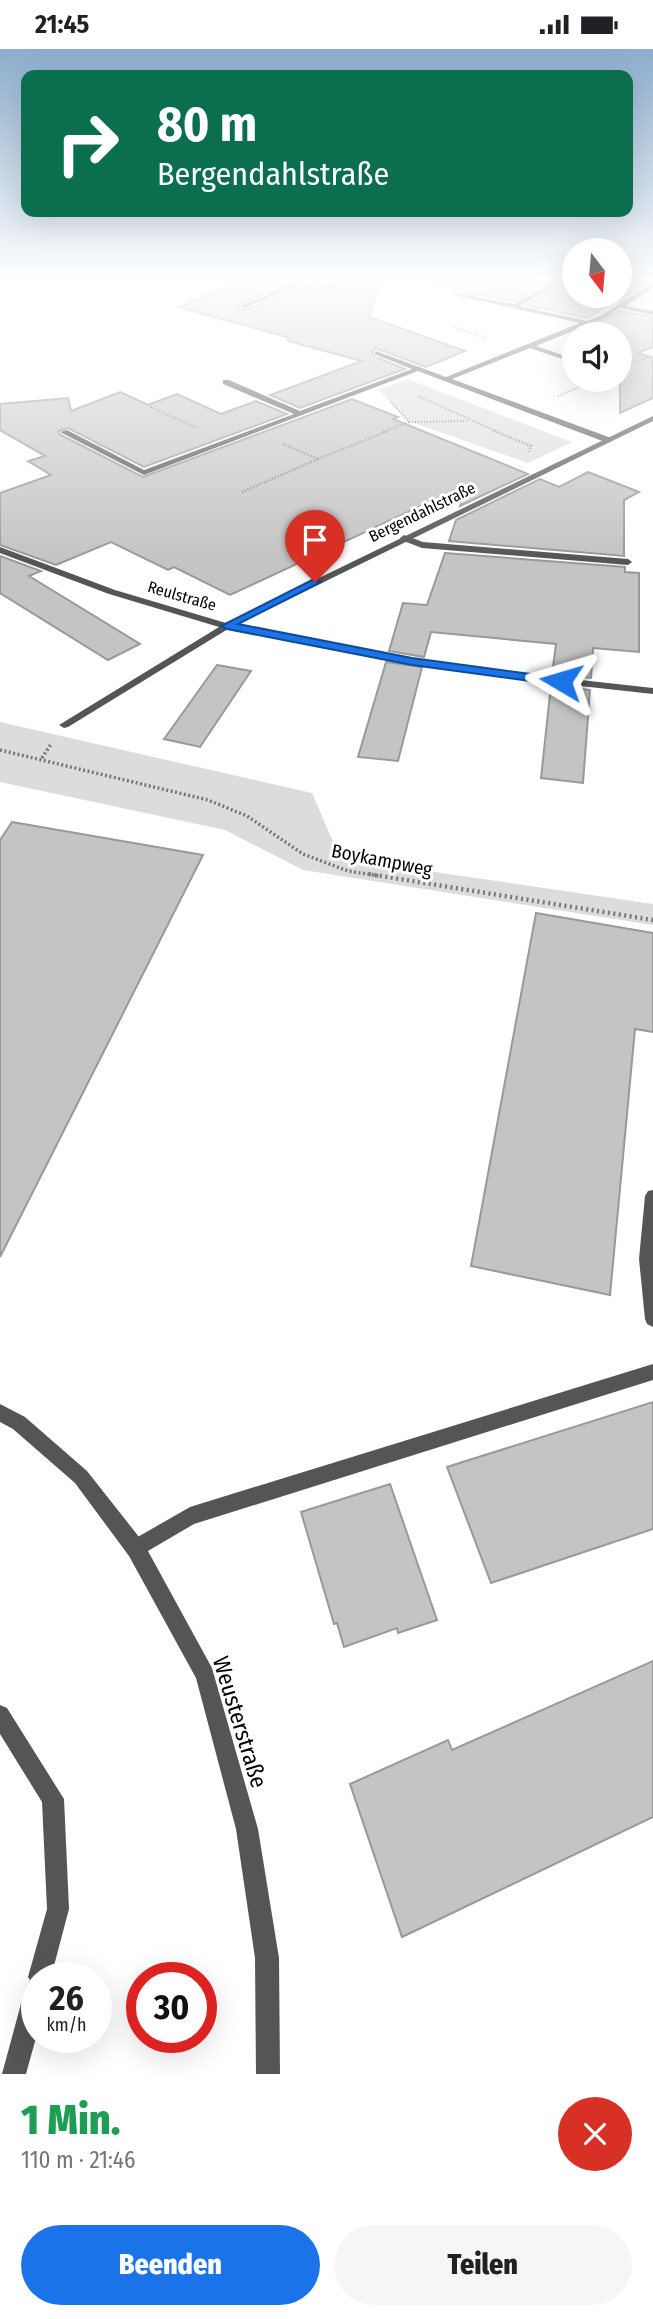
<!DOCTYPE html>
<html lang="de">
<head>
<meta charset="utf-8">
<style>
  :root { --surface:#fff; --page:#f6f6f6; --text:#202124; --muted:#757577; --accent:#1a73e8 }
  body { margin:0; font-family:"Fira Sans Condensed",sans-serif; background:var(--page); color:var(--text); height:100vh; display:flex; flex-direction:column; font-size:26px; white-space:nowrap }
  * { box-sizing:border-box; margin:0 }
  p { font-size:23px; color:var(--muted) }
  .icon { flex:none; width:38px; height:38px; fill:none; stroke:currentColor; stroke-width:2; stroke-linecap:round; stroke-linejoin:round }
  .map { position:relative; height:2025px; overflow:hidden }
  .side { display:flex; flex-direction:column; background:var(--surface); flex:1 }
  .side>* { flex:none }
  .banner { position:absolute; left:21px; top:21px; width:612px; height:147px; border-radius:14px; box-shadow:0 7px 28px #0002; background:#0b6e4f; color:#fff; overflow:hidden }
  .needle { width:46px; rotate:164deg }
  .fabs { position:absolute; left:562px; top:189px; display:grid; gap:14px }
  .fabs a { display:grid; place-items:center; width:70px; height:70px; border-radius:50%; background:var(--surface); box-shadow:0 7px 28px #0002; font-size:35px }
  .speed { position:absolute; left:21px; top:1913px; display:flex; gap:14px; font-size:35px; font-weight:700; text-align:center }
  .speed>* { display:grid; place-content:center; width:91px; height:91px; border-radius:50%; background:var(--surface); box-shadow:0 7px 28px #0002; line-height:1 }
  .speed small { font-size:18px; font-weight:400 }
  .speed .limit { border:10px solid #d22; background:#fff; color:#111 }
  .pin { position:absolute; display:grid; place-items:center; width:60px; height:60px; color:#fff; margin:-72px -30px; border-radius:50% 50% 50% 0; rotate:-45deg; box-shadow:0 0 7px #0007 }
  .pin .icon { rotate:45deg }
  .me { position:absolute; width:77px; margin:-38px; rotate:277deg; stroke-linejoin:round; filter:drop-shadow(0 0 5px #0008) }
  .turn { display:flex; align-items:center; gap:24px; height:147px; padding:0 21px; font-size:32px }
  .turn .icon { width:91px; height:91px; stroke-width:2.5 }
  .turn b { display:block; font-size:49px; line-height:60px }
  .round { display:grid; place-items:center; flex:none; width:74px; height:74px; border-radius:37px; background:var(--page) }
  .overview { display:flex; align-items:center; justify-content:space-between; height:119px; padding:0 21px }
  h1 { font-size:42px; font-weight:800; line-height:52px; color:#1e9e55 }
  .primary-button { display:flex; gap:14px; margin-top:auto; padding:14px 21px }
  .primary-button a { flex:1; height:80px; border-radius:42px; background:var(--accent); color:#fff; font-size:28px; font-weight:800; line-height:80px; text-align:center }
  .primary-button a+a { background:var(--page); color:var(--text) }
  .status { display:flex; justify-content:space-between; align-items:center; height:49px; padding:0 35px; background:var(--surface); direction:ltr }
  .status svg { height:19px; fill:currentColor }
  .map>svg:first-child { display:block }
</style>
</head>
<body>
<div class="status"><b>21:45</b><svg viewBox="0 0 49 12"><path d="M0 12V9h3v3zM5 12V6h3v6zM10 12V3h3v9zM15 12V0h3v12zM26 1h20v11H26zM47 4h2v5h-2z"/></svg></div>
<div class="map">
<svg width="653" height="2025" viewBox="0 0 653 2025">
  <rect width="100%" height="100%" fill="#fff"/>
  <!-- green -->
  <g fill="#dcdcdc">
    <path d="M 407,330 L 572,393 L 528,414 L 408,372 L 379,341 Z"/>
    <path d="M 0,673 L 312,744 L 340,809 L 653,855 L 653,876 L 303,821 L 225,781 L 0,733 Z"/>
  </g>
  <!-- building -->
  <g fill="#c4c4c4" stroke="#999" stroke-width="2">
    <path d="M 250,227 L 343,227 L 320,236 L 293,232 L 238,256 L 238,261 L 245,261 L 297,240 L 322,245 L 359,227 L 383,227 L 369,268 L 465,302 L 426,318 L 375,299 L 372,304 L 373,307 L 405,320 L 300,359 L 270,346 L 362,312 L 288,292 L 287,288 L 178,258 Z"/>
    <path d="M 436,227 L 574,227 L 574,247 L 620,247 L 620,227 L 653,227 L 653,231 L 587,269 L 526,256 L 564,235 L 562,227 L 513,252 L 463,243 L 435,233 Z"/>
    <path d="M 620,262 L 653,268 L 653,298 L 638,304 L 653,309 L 653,349 L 620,364 L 620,285 L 596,285 L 582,281 Z"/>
    <path d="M 120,343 L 148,356 L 177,345 L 221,365 L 256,352 L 287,365 L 144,418 L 68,379 L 58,382 L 59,385 L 143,428 L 352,350 L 398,368 L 393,370 L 528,425 L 460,457 L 468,435 L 230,546 L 174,518 L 168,521 L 111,493 L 56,516 L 0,496 L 0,444 L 51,426 L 28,412 L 45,407 L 0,381 L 0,355 L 68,349 L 71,362 Z"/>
    <path d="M 588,423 L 639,443 L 624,451 L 624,507 L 449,492 L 456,471 L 540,430 L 559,438 Z"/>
    <path d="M 445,504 L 625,518 L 625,523 L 639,524 L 639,603 L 593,599 L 591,629 L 552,625 L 556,595 L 431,583 L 424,608 L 389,602 L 403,554 L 427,556 Z"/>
    <path d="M 0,507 L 41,522 L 29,527 L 140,595 L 108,611 L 0,544 Z"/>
    <path d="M 386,613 L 422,618 L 398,712 L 358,708 Z"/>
    <path d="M 217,616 L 251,622 L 200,698 L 164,690 Z"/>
    <path d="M 551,636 L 590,641 L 583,734 L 541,729 Z"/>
    <path d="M 12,773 L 203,806 L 0,1208 L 0,791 Z"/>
    <path d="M 536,864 L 653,884 L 653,983 L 635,980 L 610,1246 L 471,1217 Z"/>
    <path d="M 653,1353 L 653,1480 L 491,1534 L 447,1418 Z"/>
    <path d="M 390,1435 L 437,1571 L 398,1584 L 397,1579 L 344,1598 L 337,1574 L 334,1575 L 301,1463 Z"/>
    <path d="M 653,1612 L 653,1768 L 402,1888 L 350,1735 L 448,1691 L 452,1701 Z"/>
  </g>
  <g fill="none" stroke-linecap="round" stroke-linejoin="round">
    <!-- path-far3 -->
    <g stroke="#777" stroke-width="2" stroke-dasharray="1 2" stroke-linecap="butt">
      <path d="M 454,278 L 486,289"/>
      <path d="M 620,320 L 653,306"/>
      <path d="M 418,347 L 498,383"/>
      <path d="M 558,347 L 596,331"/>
      <path d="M 151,358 L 196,379"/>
      <path d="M 409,373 L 468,372"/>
      <path d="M 383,383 L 409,373 L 391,353"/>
    </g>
    <!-- path-far2 -->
    <g stroke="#777" stroke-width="2.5" stroke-dasharray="1 2" stroke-linecap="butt">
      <path d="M 494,382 L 531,397 L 528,404"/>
      <path d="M 318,410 L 388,382"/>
      <path d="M 242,443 L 318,410 L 283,395"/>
    </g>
    <!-- path-far1 -->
    <g stroke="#777" stroke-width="3.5" stroke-dasharray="2 2.5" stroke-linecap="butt">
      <path d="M 0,701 L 208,751 L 247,767 L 303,805 L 348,822 L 380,827"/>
      <path d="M 42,709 L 51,695"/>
    </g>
    <!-- path -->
    <path stroke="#777" stroke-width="4.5" stroke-dasharray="2 3.5" stroke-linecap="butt" d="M 369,825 L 653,871"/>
    <!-- lane -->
    <g fill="#555" fill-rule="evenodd">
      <path d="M 561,230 L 563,233 L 519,257 L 587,272 L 600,267 L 653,234 L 653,239 L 625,257 L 653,262 L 653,266 L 620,259 L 604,269 L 536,297 L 574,310 L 574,314 L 530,299 L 452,330 L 611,389 L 611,393 L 605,393 L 418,322 L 144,426 L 60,383 L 67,381 L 144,421 L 294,365 L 223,335 L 223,331 L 229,331 L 300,362 L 412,320 L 374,305 L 376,302 L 446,328 L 580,274 L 454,246 L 452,243 L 513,255 Z"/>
      <path d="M 404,486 L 423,493 L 628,510 L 632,513 L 628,516 L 422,499 L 401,491 L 400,489 Z"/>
      <path d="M 653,1141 L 653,1278 L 647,1275 L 645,1270 L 639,1210 L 645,1147 L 648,1142 Z"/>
      <path d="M 653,1315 L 653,1331 L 194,1475 L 136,1509 L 129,1507 L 127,1500 L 129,1493 L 190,1458 Z"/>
      <path d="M 0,1656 L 7,1659 L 64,1750 L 69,1860 L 51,1928 L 37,1928 L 37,1985 L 26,2025 L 2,2025 L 25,1940 L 30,1931 L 28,1928 L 47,1860 L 42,1753 L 0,1685 Z"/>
    </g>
    <!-- street -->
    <g fill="#555" fill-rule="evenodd">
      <path d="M 349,227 L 357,227 L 321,243 L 297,237 L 244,259 L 239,258 L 294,234 L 320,239 Z"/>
      <path d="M 653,367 L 653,372 L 236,576 C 374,607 513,624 653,639 L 653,645 C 510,630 369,611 228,580 L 68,678 L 64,679 L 59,676 L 219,578 L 109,545 L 0,504 L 0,498 L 115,541 L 226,574 Z"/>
      <path d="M 0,1355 L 25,1368 L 87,1422 L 143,1493 L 212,1619 L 258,1780 L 279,1909 L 280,2025 L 256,2025 L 255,1909 L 236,1780 L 196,1629 L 129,1507 L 75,1434 L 13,1380 L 0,1373 Z"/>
    </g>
  </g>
  <!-- sky -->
  <linearGradient id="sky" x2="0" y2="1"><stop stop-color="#8cadcc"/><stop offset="0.45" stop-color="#fff"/><stop offset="1" stop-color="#fff" stop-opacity="0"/></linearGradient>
  <rect width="653" height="510" fill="url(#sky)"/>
  <!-- route -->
  <path fill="#1a73e8" stroke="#114b97" stroke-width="2" d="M 312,531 L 321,533 L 238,575 L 412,609 L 561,629 L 567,632 L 561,636 L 412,616 L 227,580 L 221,577 Z"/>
  <g text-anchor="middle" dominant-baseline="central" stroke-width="6" stroke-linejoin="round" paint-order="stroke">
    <!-- far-street labels -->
    <g font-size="16" fill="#000" stroke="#fff">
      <text transform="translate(422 463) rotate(-26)">Bergendahlstraße</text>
      <text transform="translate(182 547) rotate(16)">Reulstraße</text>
    </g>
    <!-- street labels -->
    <g font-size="19" fill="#000" stroke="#fff">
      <text transform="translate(382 811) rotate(11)">Boykampweg</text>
    </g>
    <!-- near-street labels -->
    <g font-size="23" fill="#000" stroke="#fff">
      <text transform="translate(240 1673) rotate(73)">Weusterstraße</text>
    </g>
  </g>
</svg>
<div class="fabs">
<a><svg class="needle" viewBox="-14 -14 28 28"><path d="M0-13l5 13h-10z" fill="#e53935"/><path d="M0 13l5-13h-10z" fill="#757577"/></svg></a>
<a><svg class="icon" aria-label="sound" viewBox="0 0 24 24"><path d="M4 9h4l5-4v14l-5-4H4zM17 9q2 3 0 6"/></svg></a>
</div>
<div class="speed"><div>26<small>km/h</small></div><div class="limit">30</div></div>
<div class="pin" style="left:315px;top:533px;background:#d93025"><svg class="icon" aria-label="arrive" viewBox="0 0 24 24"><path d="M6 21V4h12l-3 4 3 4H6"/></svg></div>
<svg class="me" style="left:561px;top:632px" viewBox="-20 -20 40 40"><path d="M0-17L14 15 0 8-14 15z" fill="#1a73e8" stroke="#fff" stroke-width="4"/></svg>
<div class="banner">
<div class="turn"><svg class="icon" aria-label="right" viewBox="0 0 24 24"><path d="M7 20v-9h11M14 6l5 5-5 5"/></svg><div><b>80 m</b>Bergendahlstraße</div></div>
</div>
</div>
<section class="side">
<div class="overview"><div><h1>1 Min.</h1><p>110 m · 21:46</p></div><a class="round" style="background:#d93025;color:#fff"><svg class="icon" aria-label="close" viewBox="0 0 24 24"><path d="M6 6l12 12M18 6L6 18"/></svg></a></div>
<div class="primary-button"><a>Beenden</a><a>Teilen</a></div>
</section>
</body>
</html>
